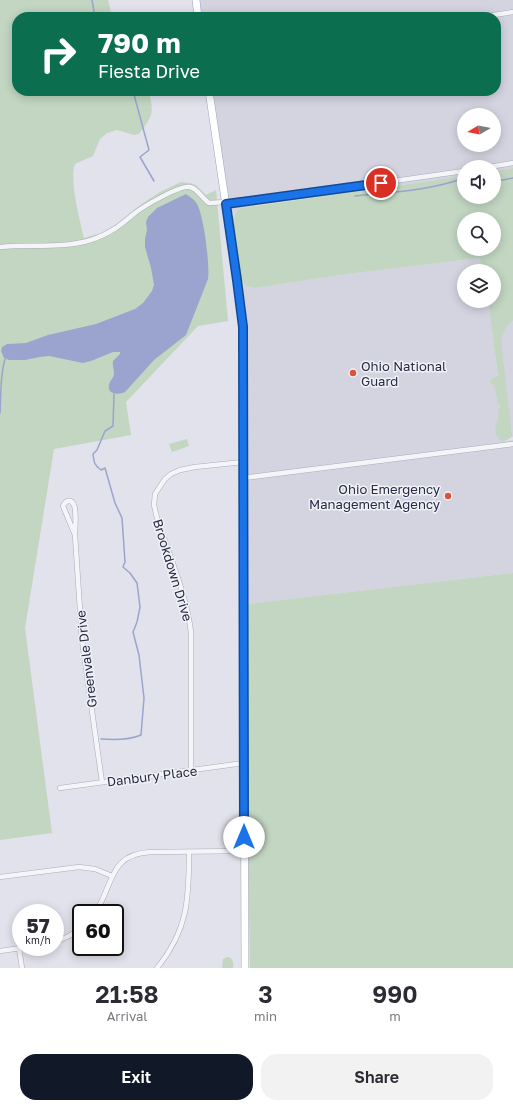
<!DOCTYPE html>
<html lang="en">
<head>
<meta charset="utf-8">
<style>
  :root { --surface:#fff; --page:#f2f2f3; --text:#2b2b33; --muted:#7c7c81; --accent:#111827 }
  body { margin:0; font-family:"Golos Text",sans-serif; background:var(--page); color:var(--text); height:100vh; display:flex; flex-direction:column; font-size:15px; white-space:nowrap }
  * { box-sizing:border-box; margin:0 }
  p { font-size:13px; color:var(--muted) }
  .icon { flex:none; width:22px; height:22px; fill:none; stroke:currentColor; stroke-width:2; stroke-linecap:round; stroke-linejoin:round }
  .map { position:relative; height:968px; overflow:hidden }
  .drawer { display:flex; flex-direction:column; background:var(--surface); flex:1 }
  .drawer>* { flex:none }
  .banner { position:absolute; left:12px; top:12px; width:489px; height:84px; border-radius:16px; box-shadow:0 2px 10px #0003; background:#0b6e4f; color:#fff; overflow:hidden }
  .needle { width:26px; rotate:260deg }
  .buttons { position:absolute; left:457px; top:108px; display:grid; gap:8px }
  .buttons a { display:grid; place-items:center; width:44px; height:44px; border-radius:50%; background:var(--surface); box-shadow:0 2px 10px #0003; font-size:20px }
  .speed { position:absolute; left:12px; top:904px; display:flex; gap:8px; font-size:20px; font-weight:700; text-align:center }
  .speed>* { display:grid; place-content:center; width:52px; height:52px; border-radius:50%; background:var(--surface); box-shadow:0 2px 10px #0003; line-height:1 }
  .speed small { font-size:10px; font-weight:400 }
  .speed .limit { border:2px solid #111; border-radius:6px; background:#fff; color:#111 }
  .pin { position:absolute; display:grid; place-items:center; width:34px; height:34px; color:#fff; margin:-17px; border:2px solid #fff; border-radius:50%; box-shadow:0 1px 4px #0007 }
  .me { position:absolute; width:44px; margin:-22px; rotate:0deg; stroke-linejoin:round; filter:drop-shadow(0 0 3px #0008) }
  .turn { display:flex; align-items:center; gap:14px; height:84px; padding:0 20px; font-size:18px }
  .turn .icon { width:52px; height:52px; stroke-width:2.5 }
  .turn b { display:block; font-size:28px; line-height:34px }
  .eta { display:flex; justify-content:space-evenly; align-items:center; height:68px; text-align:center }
  .eta b { font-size:24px; font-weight:600; line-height:28px }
  .primary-button { display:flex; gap:8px; margin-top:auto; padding:8px 20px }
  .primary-button a { flex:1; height:46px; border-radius:16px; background:var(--accent); color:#fff; font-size:16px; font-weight:600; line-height:46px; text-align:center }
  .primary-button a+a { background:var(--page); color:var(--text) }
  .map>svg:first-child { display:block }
</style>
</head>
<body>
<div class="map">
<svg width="513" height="968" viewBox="0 0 513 968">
  <rect width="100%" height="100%" fill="#e1e2eb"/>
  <!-- built -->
  <g fill="#d3d4e0" fill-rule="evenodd">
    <path d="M 195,0 L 513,0 L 513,168 L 494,171 L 494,167 L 464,167 L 464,176 L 245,207 L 241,208 L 235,213 L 226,212 L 208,91 L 496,91 L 496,17 L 198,17 ZM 464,115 L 494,115 L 494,145 L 464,145 Z"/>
    <path d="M 480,258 L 482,271 L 464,271 L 464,301 L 488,301 L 495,353 L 505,441 L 513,440 L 513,573 L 247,604 L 240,280 L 242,284 L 255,288 L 347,274 Z"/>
    <path d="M 513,261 L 513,437 L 506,438 L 494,301 L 494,271 Z"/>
  </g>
  <!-- green -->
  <g fill="#c2d6c2" fill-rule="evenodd">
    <path d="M 0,0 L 108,0 L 112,17 L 17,17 L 17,91 L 149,91 C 154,115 153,115 139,134 L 134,135 L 117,130 L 107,133 L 100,139 L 93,156 L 75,164 C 69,181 80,220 84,238 L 101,233 L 115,225 L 143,203 L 160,192 L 181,182 L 190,183 L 196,185 L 206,195 L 216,190 L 228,321 L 198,326 L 126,402 L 131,435 L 54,449 L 25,628 L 52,833 L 0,840 Z"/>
    <path d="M 513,168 L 513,320 C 506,326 503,332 501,340 L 512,436 C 510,439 508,440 504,441 C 496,441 494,430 496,424 C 497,422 498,420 498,418 C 499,415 499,411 498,408 L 500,408 L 500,404 L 498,404 L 495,387 L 490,382 L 491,379 L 498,376 L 488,301 L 494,301 L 494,271 L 482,271 L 480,258 L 347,274 L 255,288 L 246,286 L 240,280 L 232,221 L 235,213 L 241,208 L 464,176 L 464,197 L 494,197 L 494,171 ZM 464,219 L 494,219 L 494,249 L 464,249 Z"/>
    <path d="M 187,439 L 189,446 L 172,452 L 169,444 Z"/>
    <path d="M 513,573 L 513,968 L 250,968 L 248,863 L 247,604 Z"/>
    <path d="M 227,957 C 233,957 234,963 233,968 L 222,968 L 223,959 Z"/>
  </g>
  <!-- water -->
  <path fill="#9aa4ce" d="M 186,194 C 190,197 195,200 197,204 C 204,216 210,266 208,279 L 186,335 L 154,360 L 125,392 C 119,395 107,395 109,385 C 110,380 114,378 114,373 C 114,369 112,365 113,361 L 120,354 L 120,352 L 113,352 L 91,361 L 83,363 L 49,356 L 40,357 L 25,360 L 9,360 L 4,358 L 1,351 L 2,347 L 7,344 L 26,343 L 48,335 L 96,324 L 135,309 L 143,303 L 152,291 L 154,285 L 151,268 L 145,247 L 145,239 L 147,230 L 146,222 L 148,217 L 157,208 Z"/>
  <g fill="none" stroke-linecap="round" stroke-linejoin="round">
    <!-- stream -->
    <g stroke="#9aa4ce" stroke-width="1.5">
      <path d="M 92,0 L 95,17"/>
      <path d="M 133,91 L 149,150 L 140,157 L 154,181"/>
      <path d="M 494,179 L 503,180 L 513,178"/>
      <path d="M 355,196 C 391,192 429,191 464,178"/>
      <path d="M 0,413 C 1,396 0,375 5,359"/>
      <path d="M 101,739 C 114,740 129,740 141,735 L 144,698 L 139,655 L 133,632 L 137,622 L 140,607 L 137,583 L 130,573 L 123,567 L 125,562 L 122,518 L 115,503 L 105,468 L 101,470 C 94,465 94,462 93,454 L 97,450 L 105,431 L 113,426 L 114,394"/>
    </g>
    <!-- minor casing -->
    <g stroke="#aaabb9" stroke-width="5.5">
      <g id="minor">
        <path d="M 481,17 L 513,12"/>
        <path d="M 489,167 L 513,163"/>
        <path d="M 226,205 L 464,171"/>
        <path d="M 0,247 C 31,244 62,249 91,240 C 100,237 108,233 116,228 C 123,223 129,218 135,213 C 144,206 180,185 190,187 C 198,189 202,198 209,203 L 226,202"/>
        <path d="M 243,478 L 513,444"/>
        <path d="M 75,535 C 75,526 77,513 74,505 C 71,498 65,501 63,506 L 75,535 L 82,640 L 102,782"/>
        <path d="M 191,770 L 191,632 C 186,593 169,555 157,518 L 154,505 L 155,494 L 165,479 L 171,474 L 180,470 L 195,467 L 243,462"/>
        <path d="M 60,788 L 244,763"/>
        <path d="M 0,877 L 79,867 L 95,869 L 112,876"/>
        <path d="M 95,913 C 114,885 108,854 151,852 L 244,851"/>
        <path d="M 55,942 L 69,936 L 81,928"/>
        <path d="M 19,948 L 22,968"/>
        <path d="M 0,951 L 28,947"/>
        <path d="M 157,968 C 188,930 189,899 189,852"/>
      </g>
    </g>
    <!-- primary casing -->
    <g stroke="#a0a2b8" stroke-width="8">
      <g id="primary">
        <path d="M 196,0 L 198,17"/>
        <path d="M 209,91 L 237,280 L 243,327 L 245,968"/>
      </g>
    </g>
    <!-- minor -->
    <use href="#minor" stroke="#f5f5f9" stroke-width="4.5"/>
    <!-- primary -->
    <use href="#primary" stroke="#fff" stroke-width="7"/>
  </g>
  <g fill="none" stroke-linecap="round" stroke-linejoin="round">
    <!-- route casing -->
    <g stroke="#114b97" stroke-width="10">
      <path id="route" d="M 244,837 L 243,327 L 237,280 L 226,204 L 381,183"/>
    </g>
    <!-- route -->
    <use href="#route" stroke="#1a73e8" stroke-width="7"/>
  </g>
  <!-- markers -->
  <g fill="#d9533d" stroke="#f1f2f8" stroke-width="1.5">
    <circle cx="353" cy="373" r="4"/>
    <circle cx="448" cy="496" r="4"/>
  </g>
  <g text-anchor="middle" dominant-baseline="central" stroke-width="3" stroke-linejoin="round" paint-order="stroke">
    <!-- poi labels -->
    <g font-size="13" fill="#282a44" stroke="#f1f2f8" text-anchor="start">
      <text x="361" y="366">Ohio National<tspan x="361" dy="15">Guard</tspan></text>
      <text x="440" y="489" text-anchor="end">Ohio Emergency<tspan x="440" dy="15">Management Agency</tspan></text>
    </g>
    <!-- street labels -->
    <g font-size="13" fill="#282a44" stroke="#f1f2f8">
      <text transform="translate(173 570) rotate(73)">Brookdown Drive</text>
      <text transform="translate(86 659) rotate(-97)">Greenvale Drive</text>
      <text transform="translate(152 776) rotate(-7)">Danbury Place</text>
    </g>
  </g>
</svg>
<div class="buttons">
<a><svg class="needle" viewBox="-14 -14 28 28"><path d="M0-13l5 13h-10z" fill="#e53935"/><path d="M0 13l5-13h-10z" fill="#7c7c81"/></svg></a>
<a><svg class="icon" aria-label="sound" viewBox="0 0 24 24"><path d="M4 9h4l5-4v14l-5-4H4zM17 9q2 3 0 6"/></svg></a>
<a><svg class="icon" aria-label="search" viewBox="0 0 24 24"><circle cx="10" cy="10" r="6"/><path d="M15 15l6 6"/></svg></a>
<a><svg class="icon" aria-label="layers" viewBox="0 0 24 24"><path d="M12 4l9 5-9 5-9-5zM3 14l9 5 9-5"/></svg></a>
</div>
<div class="speed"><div>57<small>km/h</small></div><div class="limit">60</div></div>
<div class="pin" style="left:381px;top:183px;background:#d93025"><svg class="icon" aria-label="arrive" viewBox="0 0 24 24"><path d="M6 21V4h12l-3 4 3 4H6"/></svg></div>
<svg class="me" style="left:244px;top:837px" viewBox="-20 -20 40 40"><circle r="19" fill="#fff"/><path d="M0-13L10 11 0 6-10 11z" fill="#1a73e8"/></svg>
<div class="banner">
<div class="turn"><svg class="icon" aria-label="right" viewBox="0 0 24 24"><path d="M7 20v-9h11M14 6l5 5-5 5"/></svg><div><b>790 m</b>Fiesta Drive</div></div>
</div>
</div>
<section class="drawer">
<div class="eta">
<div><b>21:58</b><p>Arrival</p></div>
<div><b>3</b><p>min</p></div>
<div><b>990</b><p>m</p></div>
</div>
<div class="primary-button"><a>Exit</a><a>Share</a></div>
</section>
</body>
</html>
